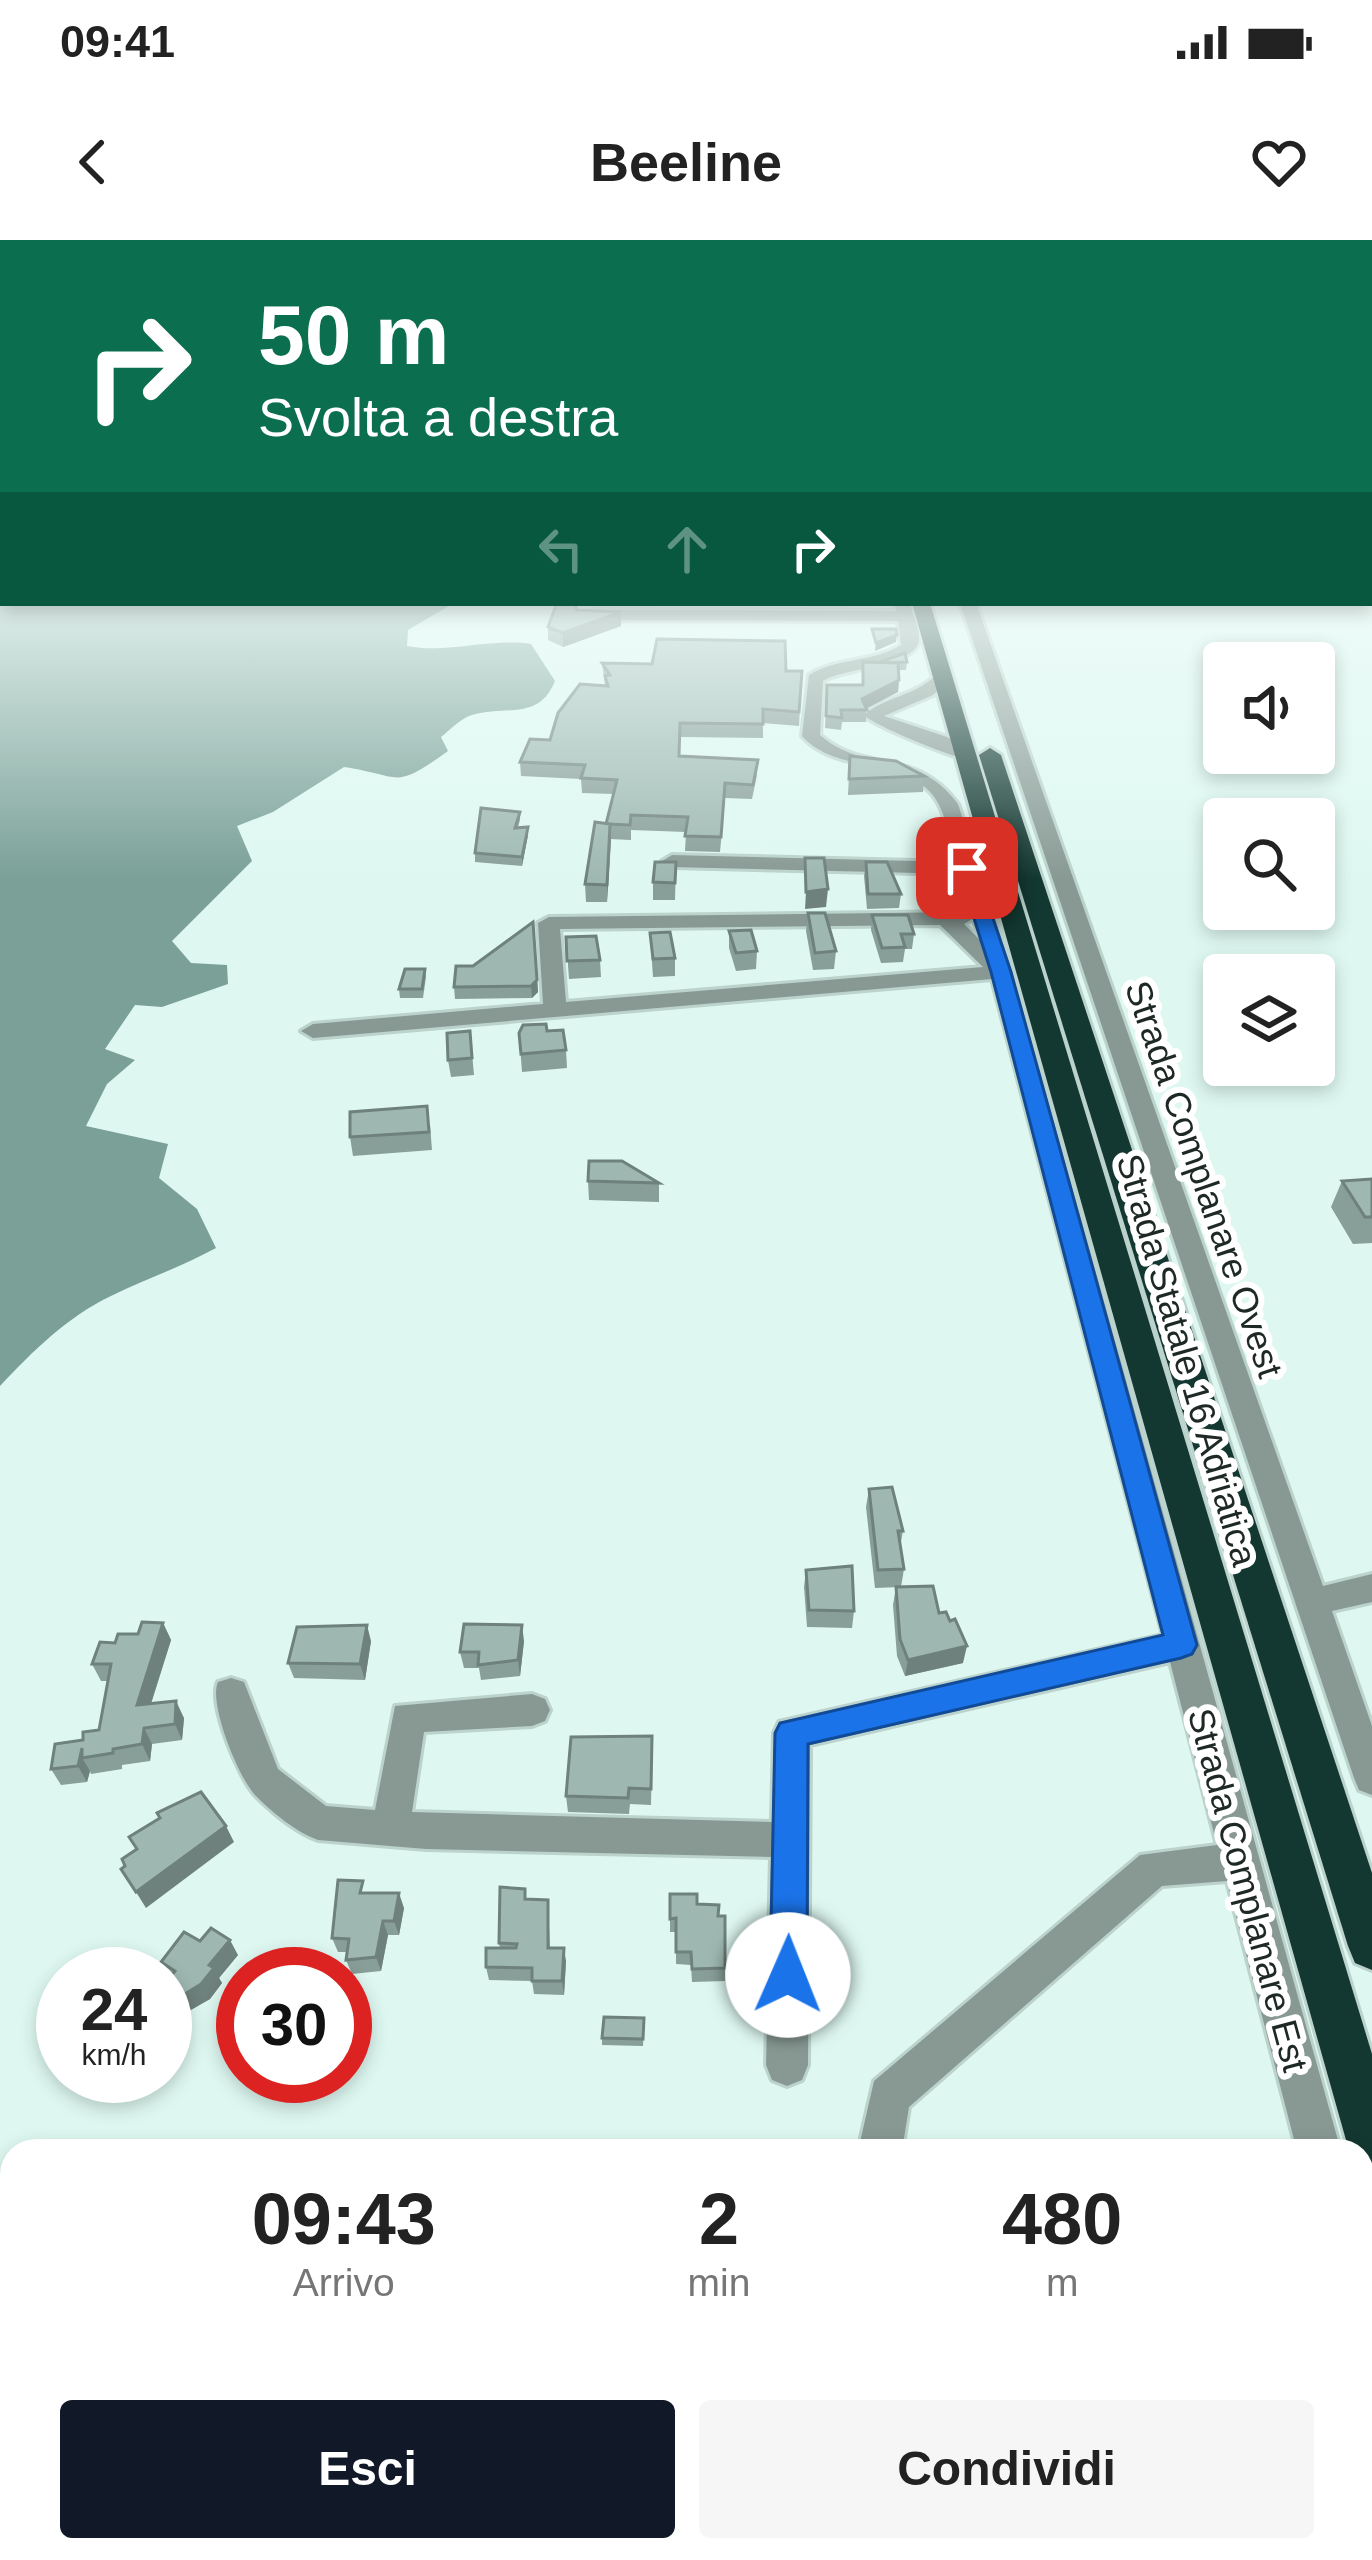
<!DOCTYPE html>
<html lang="it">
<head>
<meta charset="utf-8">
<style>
  :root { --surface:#fff; --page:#f6f6f6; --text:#222; --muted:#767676; --accent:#111827 }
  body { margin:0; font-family:Arial,sans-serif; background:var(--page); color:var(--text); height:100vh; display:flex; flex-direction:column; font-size:45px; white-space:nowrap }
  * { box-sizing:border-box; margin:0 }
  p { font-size:39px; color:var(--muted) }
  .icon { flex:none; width:66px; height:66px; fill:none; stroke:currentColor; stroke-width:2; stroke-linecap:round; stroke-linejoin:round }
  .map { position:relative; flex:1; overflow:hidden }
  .drawer { position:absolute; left:0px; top:1899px; width:1374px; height:423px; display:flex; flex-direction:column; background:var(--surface); border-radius:36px 36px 0 0; box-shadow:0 6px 18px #0003 }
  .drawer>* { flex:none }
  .top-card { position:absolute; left:0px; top:0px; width:1374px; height:366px; box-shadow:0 6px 18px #0003; background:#0b6e4f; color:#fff; overflow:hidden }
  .tools { position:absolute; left:1203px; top:402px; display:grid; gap:24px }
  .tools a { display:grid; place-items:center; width:132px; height:132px; border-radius:12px; background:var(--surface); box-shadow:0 6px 18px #0003; font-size:60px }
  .speed { position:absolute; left:36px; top:1707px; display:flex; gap:24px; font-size:60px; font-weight:700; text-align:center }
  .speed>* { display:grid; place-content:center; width:156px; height:156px; border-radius:50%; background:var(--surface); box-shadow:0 6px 18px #0003; line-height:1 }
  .speed small { font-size:30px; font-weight:400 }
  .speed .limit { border:18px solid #d22; background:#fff; color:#111 }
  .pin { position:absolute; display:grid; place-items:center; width:102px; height:102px; color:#fff; margin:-51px; border-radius:24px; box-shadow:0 6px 18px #0006 }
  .me { position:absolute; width:132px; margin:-66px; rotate:1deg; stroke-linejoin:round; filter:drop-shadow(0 0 9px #0008) }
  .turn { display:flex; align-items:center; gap:42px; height:252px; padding:0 60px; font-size:54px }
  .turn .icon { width:156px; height:156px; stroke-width:2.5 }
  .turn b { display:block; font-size:84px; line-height:102px }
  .lanes { display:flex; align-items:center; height:114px; padding:0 60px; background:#0003; justify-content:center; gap:60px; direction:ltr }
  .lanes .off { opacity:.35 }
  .eta { display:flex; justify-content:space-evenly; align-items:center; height:204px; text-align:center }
  .eta b { font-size:72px; font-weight:600; line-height:84px }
  .primary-button { display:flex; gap:24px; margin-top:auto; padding:24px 60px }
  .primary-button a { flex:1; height:138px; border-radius:12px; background:var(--accent); color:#fff; font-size:48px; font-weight:600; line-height:138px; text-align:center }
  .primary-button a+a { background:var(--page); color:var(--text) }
  .status { display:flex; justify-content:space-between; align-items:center; height:84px; padding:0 60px; background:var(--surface); direction:ltr }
  .status svg { height:33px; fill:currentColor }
  header { display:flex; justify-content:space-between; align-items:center; height:156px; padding:0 60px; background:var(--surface); font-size:54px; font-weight:600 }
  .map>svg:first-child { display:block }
</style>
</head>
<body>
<div class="status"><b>09:41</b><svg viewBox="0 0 49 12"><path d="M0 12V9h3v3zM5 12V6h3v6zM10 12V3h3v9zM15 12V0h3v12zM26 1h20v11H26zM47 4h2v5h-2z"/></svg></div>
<header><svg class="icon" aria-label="back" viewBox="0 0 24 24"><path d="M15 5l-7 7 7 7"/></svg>Beeline<svg class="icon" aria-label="heart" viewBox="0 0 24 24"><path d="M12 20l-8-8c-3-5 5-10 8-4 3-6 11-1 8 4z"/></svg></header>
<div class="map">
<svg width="1372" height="2320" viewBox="0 0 1372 2320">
  <rect width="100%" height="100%" fill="#def8f1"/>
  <!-- water -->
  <g fill="#7aa097">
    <path d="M 0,316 L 3,363 L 454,363 L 408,390 L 407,406 C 448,414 490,398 531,404 L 555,441 C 539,481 506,465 472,475 C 461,478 450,490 441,497 L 448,511 C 392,551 404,536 344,527 L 273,572 L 237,586 L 252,621 L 172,701 L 191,723 L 227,725 L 228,744 L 162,767 L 135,765 L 105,809 L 135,820 L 107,844 L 86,886 L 168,904 L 159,938 L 197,969 L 216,1008 C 181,1027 146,1039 111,1056 C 67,1077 33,1111 0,1146 Z"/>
    <path d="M 0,2005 L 12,2005 L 12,2310 L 459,2310 L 460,2320 L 0,2320 Z"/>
  </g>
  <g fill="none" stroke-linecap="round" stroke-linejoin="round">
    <!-- minor casing -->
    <g stroke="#bbd3cc" stroke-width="6">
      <g id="minor">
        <path d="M 894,363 L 910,363 C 912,374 920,388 919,400 C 917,426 843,428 823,441 L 820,495 C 865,535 915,506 958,564 L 1012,732 L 1341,1911 L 1297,1911 L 1227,1641 L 1162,1646 L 909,1867 L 902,1911 L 858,1911 L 874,1841 L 1140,1615 L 1217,1605 L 1170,1422 L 810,1505 L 808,1825 L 802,1840 L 787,1846 L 772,1840 L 766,1825 L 771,1617 L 426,1609 L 318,1600 C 296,1592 273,1573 256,1556 C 239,1539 208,1463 218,1442 L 231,1438 L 244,1442 L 278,1529 L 326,1566 L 375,1570 L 395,1466 L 532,1454 L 545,1459 L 550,1470 L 545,1481 L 532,1486 L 424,1492 L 412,1572 L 772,1582 L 774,1493 L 779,1482 L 1163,1395 L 992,739 L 313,798 L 301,791 L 313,784 L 543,764 L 538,683 L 549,677 L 963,672 L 974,678 L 964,684 L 980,700 L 960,634 L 672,627 L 662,621 L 672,615 L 957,622 C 952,604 948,584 940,567 C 917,515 838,537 802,496 L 809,435 C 838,417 872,423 901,405 L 898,381 L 592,380 L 584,375 L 592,370 L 896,371 ZM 940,685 L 983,727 L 566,762 L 560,689 Z"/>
        <path d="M 960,363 L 976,363 L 1323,1346 L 1372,1334 L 1372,1362 L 1332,1371 L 1372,1486 L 1372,1555 L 1359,1550 L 1354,1538 Z"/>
        <path d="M 937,434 L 951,438 L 933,455 L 884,476 L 947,497 L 972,512 L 972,520 C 961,521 874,486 864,475 C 886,456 916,456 937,434 Z"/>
        <path d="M 1362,2048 L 1372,2052 L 1372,2132 L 1362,2128 Z"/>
      </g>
    </g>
    <!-- highway casing -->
    <g stroke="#bbd3cc" stroke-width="6">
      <g id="highway">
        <path d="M 912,363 L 930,363 L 1372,1814 L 1372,1926 L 1362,1922 L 1362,1911 L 1350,1911 L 1346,1900 Z"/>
        <path d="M 990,508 L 1001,515 L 1372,1633 L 1372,1730 L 1355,1723 L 1348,1706 L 979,515 Z"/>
      </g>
    </g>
    <!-- minor -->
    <use href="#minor" fill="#889994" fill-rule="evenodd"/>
    <!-- highway -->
    <use href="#highway" fill="#133831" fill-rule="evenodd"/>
  </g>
  <!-- wall -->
  <g fill="#889e98">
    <path d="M 576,370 L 621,372 L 621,386 L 563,407 L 548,400 L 548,387 Z"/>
    <path d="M 863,422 L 907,422 L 906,430 L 899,430 L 898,452 L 866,469 L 866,482 L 842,482 L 841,490 L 825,488 L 827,445 L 862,445 Z"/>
    <path d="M 602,423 L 802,431 L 799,486 L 763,483 L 763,498 L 680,497 L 679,516 L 757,535 L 752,559 L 725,558 L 720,612 L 685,611 L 686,592 L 631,590 L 631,600 L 610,599 L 607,662 L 586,662 L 585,644 L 606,584 L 613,554 L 582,553 L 581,539 L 521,536 L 520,522 L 550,500 L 605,445 Z"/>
    <path d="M 850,516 L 924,536 L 923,552 L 848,555 Z"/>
    <path d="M 520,572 L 520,580 L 518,588 L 528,587 L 528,595 L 522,626 L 475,622 L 475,613 Z"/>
    <path d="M 676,622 L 675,660 L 653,660 L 653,642 Z"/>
    <path d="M 866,622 L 901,654 L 899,668 L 867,669 L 864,636 Z"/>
    <path d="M 808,673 L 836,711 L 834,729 L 813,730 L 806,691 Z"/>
    <path d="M 872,675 L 914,694 L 912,709 L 905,709 L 903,722 L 881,723 L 871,690 Z"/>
    <path d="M 533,682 L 538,752 L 532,758 L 455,759 L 454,747 L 473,726 Z"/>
    <path d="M 729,691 L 757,711 L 756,729 L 736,731 L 729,708 Z"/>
    <path d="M 650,693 L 675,718 L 675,736 L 653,737 Z"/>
    <path d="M 566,697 L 600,720 L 601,737 L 569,739 Z"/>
    <path d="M 425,729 L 426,737 L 423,758 L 400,758 L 399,749 Z"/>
    <path d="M 470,791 L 474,835 L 451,837 L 448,820 Z"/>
    <path d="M 547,791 L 566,810 L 567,828 L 522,832 L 519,793 Z"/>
    <path d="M 430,885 L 432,910 L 353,916 L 350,897 Z"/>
    <path d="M 1372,939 L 1372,1003 L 1353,1004 L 1331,967 L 1342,941 Z"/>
    <path d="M 588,941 L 659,943 L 659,962 L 589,960 Z"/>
    <path d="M 869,1249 L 903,1291 L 900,1307 L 904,1329 L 901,1347 L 875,1348 L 866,1267 Z"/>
    <path d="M 806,1330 L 854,1371 L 852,1388 L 807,1387 L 804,1347 Z"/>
    <path d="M 896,1347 L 950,1381 L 963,1423 L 905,1436 L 897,1416 L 893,1365 Z"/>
    <path d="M 163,1383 L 171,1400 L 151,1464 L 184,1478 L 182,1500 L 152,1504 L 150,1521 L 122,1525 L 122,1529 L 91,1534 L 90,1531 L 87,1542 L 61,1545 L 51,1529 L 83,1500 L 99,1490 L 108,1441 L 101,1441 L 92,1424 L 115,1403 Z"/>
    <path d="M 371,1401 L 365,1440 L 294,1438 L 288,1423 Z"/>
    <path d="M 524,1401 L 520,1436 L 481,1440 L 479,1428 L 464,1428 L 460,1412 Z"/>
    <path d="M 652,1513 L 651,1565 L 630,1564 L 629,1574 L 568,1572 L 566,1556 Z"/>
    <path d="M 367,1653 L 404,1668 L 399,1695 L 388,1695 L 381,1731 L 352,1734 L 346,1720 L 347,1712 L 338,1712 L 332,1698 Z"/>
    <path d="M 670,1654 L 697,1664 L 718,1676 L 725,1728 L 725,1741 L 692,1742 L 691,1725 L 676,1724 L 676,1692 L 670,1692 Z"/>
    <path d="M 527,1659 L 548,1660 L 550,1708 L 566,1721 L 564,1755 L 534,1754 L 532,1741 L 489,1740 L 486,1727 L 500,1708 L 499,1703 Z"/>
    <path d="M 200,1701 L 238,1715 L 219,1738 L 222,1743 L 210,1759 L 189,1771 L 173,1760 L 165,1748 L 165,1743 L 170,1737 L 161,1722 Z"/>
    <path d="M 644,1785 L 643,1806 L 602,1805 L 602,1798 Z"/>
  </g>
  <!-- shaded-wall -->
  <g fill="#6f817c">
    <path d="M 621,372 L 621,386 L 563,407 L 563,393 Z"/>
    <path d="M 897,395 L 896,402 L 875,411 L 876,403 Z"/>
    <path d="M 899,440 L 898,452 L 861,471 L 862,459 Z"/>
    <path d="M 610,584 L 611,601 L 607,662 L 607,645 Z"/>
    <path d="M 528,587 L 528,595 L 522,626 L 522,617 Z"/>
    <path d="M 828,649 L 826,667 L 805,669 L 806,652 Z"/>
    <path d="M 533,682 L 538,752 L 532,758 L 531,746 Z"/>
    <path d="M 163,1383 L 171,1400 L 145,1482 L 137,1465 Z"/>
    <path d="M 367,1385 L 371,1401 L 365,1440 L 360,1424 Z"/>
    <path d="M 522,1385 L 524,1401 L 520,1436 L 518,1420 Z"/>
    <path d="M 967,1406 L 963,1423 L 905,1436 L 908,1420 Z"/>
    <path d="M 176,1461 L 184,1478 L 182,1500 L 175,1484 Z"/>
    <path d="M 144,1488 L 152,1504 L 150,1521 L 142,1504 Z"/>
    <path d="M 82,1508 L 82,1518 L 90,1531 L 87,1542 L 78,1526 Z"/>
    <path d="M 226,1586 L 234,1602 L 146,1668 L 136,1652 Z"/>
    <path d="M 399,1653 L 404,1668 L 399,1695 L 394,1681 Z"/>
    <path d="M 383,1681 L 388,1695 L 381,1731 L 376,1717 Z"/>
    <path d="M 230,1700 L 238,1715 L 219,1738 L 222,1743 L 210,1759 L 189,1771 L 180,1757 Z"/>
    <path d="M 564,1708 L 566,1721 L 564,1755 L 562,1741 Z"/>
  </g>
  <!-- building -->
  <g fill="#9eb8b1" stroke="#6f817c" stroke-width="3">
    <path d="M 557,363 L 576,363 L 576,370 L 621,372 L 563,393 L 548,387 Z"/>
    <path d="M 872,389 L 896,389 L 897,395 L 876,403 Z"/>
    <path d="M 657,399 L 785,401 L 786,431 L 802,431 L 799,472 L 763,469 L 763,484 L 680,483 L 679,516 L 758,520 L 753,545 L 725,543 L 721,597 L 685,596 L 688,577 L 631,575 L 630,585 L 606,584 L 617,540 L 581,538 L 585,525 L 520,522 L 530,499 L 550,500 L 558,473 L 580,444 L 608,446 L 605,436 L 610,435 L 602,423 L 652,424 Z"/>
    <path d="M 905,413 L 907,422 L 880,423 L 880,422 Z"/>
    <path d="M 863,422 L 898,423 L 899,440 L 862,459 L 867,470 L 841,470 L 842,478 L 826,476 L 827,445 L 863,445 Z"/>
    <path d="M 850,516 L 896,521 L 924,536 L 849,539 Z"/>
    <path d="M 481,568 L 520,572 L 515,588 L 528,587 L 522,617 L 475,613 Z"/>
    <path d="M 595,582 L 610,584 L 607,645 L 585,644 Z"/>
    <path d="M 805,618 L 824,618 L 828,649 L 806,652 Z"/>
    <path d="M 655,622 L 676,622 L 675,643 L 653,642 Z"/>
    <path d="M 866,622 L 887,622 L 901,654 L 868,654 Z"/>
    <path d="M 808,673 L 825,673 L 836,711 L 815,713 Z"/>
    <path d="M 872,675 L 908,675 L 914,694 L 901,694 L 905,707 L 882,708 Z"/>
    <path d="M 533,682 L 537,740 L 531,746 L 454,747 L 456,726 L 473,726 Z"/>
    <path d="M 751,690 L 757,711 L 736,713 L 729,691 Z"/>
    <path d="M 670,692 L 675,718 L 653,719 L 650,693 Z"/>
    <path d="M 596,696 L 600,720 L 567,721 L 566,697 Z"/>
    <path d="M 405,729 L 425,729 L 422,749 L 399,749 Z"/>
    <path d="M 546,784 L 547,791 L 563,790 L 566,810 L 521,814 L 519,793 L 523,785 Z"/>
    <path d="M 470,791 L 472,818 L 448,820 L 447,793 Z"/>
    <path d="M 427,866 L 429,892 L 350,897 L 350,872 Z"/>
    <path d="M 589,921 L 622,921 L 659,943 L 588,941 Z"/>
    <path d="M 1372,939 L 1372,977 L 1365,977 L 1342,941 Z"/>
    <path d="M 892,1247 L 903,1291 L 898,1291 L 904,1329 L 878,1330 L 869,1249 Z"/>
    <path d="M 852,1326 L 854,1371 L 809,1370 L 806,1330 Z"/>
    <path d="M 933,1346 L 939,1373 L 946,1372 L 950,1381 L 955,1379 L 967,1406 L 908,1420 L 900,1399 L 896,1347 Z"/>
    <path d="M 142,1382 L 163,1383 L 137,1465 L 176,1461 L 175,1484 L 144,1488 L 142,1504 L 113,1509 L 113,1513 L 82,1518 L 82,1508 L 78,1526 L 51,1529 L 55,1504 L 83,1500 L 83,1492 L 99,1490 L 111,1424 L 92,1424 L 100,1402 L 115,1403 L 118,1394 L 138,1394 Z"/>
    <path d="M 464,1384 L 522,1385 L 518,1420 L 478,1425 L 479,1412 L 460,1412 Z"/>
    <path d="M 367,1385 L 360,1424 L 288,1423 L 297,1387 Z"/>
    <path d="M 652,1496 L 651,1549 L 629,1548 L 628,1558 L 566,1556 L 571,1497 Z"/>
    <path d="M 201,1552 L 226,1586 L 136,1652 L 121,1629 L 125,1626 L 122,1619 L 137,1609 L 129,1597 L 160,1578 L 157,1573 Z"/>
    <path d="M 338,1640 L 363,1641 L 360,1653 L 399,1653 L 394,1681 L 383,1681 L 376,1717 L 346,1720 L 349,1699 L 332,1698 Z"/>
    <path d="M 500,1647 L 525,1649 L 525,1659 L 548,1660 L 548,1708 L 564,1708 L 562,1741 L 532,1741 L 532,1728 L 486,1727 L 486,1708 L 516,1708 L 517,1704 L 499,1703 Z"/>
    <path d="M 670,1654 L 697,1654 L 697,1664 L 719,1665 L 718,1676 L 725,1676 L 725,1728 L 692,1729 L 691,1712 L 676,1712 L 676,1678 L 670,1679 Z"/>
    <path d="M 211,1688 L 230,1700 L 209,1725 L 214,1728 L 201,1744 L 180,1757 L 165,1746 L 165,1743 L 175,1731 L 161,1722 L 184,1692 L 200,1701 Z"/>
    <path d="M 282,1731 L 305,1732 L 305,1734 L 281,1734 Z"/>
    <path d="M 604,1777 L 644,1778 L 643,1799 L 602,1798 Z"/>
  </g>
  <!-- sky -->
  <linearGradient id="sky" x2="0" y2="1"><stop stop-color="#7cacc8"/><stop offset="0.49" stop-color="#f0fcf9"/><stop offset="1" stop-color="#f0fcf9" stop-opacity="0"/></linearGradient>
  <rect width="1372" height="640" fill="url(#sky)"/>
  <!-- route -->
  <path fill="#1a73e8" stroke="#114b97" stroke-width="3" d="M 967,623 L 976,628 L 1011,732 L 1197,1405 L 1192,1414 L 1181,1418 L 808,1504 L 807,1735 L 801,1748 L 788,1754 L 775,1748 L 770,1735 L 775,1493 L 780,1483 L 1163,1395 L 991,732 L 958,628 Z"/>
  <g text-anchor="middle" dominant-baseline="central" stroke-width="12" stroke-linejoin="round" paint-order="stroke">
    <!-- street labels -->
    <g font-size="36" fill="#1e2825" stroke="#fff">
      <text transform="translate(1204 939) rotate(71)">Strada Complanare Ovest</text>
      <text transform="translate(1187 1120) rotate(74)">Strada Statale 16 Adriatica</text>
      <text transform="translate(1248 1650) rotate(75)">Strada Complanare Est</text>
    </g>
  </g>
</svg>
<div class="tools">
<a><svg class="icon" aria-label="sound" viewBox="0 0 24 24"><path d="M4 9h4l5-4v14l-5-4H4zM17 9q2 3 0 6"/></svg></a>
<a><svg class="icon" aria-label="search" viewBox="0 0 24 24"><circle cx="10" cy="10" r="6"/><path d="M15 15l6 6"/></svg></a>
<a><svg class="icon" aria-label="layers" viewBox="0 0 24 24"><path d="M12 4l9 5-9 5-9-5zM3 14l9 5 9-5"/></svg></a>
</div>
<div class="speed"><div>24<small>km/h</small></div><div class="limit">30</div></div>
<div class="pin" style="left:967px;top:628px;background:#d93025"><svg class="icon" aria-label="arrive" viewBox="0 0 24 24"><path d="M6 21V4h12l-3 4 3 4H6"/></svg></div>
<svg class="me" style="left:788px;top:1735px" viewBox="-20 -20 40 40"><circle r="19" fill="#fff"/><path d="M0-13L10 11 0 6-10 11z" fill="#1a73e8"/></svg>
<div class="top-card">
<div class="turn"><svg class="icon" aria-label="right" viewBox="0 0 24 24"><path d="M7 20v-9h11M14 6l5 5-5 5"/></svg><div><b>50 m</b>Svolta a destra</div></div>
<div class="lanes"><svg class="icon off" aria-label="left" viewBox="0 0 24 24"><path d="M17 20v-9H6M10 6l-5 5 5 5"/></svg><svg class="icon off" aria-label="ahead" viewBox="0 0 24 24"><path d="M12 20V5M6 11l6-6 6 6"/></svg><svg class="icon" aria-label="right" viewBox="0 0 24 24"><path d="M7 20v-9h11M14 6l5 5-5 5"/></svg></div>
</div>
<section class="drawer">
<div class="eta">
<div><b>09:43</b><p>Arrivo</p></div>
<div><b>2</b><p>min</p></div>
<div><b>480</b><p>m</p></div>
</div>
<div class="primary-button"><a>Esci</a><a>Condividi</a></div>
</section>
</div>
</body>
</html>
